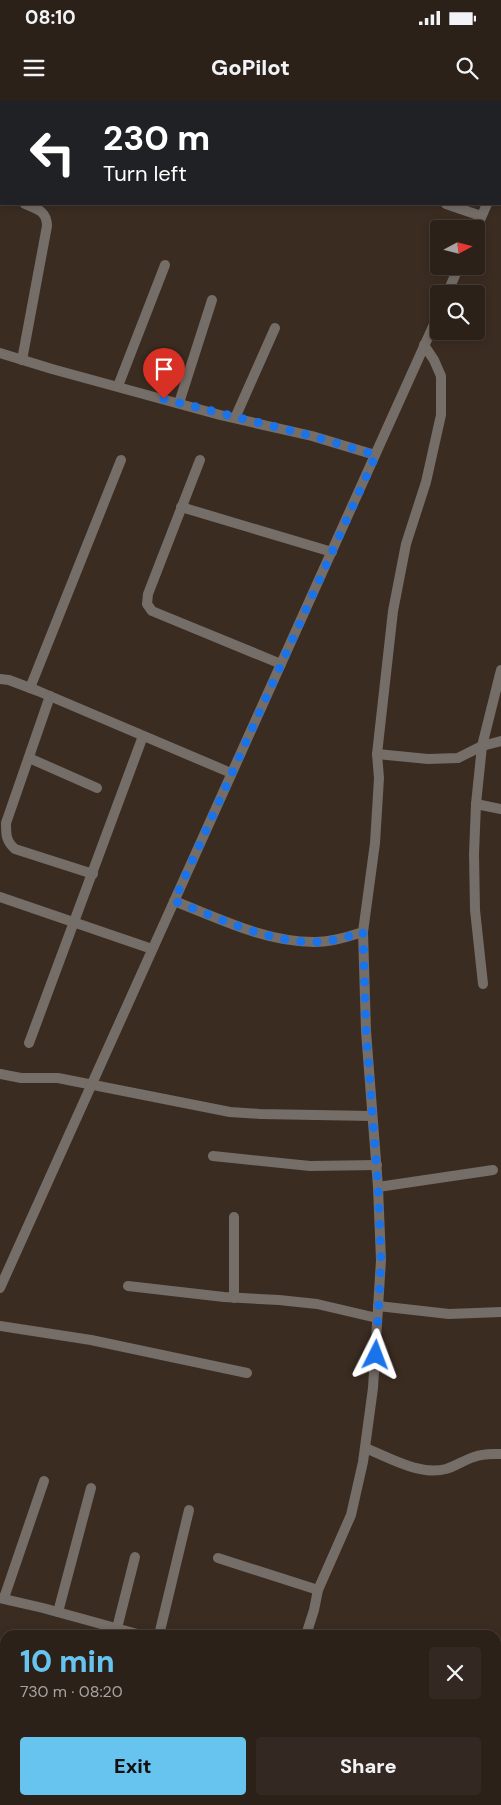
<!DOCTYPE html>
<html lang="en">
<head>
<meta charset="utf-8">
<style>
  :root { --surface:#2c2119; --page:#342922; --text:#f1f3f6; --muted:#a6a3a2; --line:#483e38; --accent:#67c4ef }
  body { margin:0; font-family:"DM Sans",sans-serif; background:var(--page); color:var(--text); height:100vh; display:flex; flex-direction:column; font-size:19px; white-space:nowrap }
  * { box-sizing:border-box; margin:0 }
  p { font-size:16px; color:var(--muted) }
  .icon { flex:none; width:28px; height:28px; fill:none; stroke:currentColor; stroke-width:2; stroke-linecap:round; stroke-linejoin:round }
  .map { position:relative; flex:1; overflow:hidden }
  .drawer { position:absolute; left:0px; top:1530px; width:501px; height:175px; display:flex; flex-direction:column; background:var(--surface); border-radius:15px 15px 0 0; box-shadow:0 2px 8px #0003,0 0 0 1px var(--line) }
  .drawer>* { flex:none }
  .hud { position:absolute; left:0px; top:0px; width:501px; height:105px; box-shadow:0 2px 8px #0003,0 0 0 1px var(--line); background:#202124; color:#fff; overflow:hidden }
  .needle { width:32px; rotate:83deg }
  .buttons { position:absolute; left:430px; top:120px; display:grid; gap:10px }
  .buttons a { display:grid; place-items:center; width:55px; height:55px; border-radius:5px; background:var(--surface); box-shadow:0 2px 8px #0003,0 0 0 1px var(--line); font-size:25px }
  .pin { position:absolute; display:grid; place-items:center; width:42px; height:42px; color:#fff; margin:-51px -21px; border-radius:50% 50% 50% 0; rotate:-45deg; box-shadow:0 0 5px #0007 }
  .pin .icon { rotate:45deg }
  .me { position:absolute; width:55px; margin:-28px; rotate:3deg; stroke-linejoin:round; filter:drop-shadow(0 0 4px #0008) }
  .turn { display:flex; align-items:center; gap:18px; height:105px; padding:0 20px; font-size:22px }
  .turn .icon { width:65px; height:65px; stroke-width:2.5 }
  .turn b { display:block; font-size:35px; line-height:42px }
  .round { display:grid; place-items:center; flex:none; width:52px; height:52px; border-radius:5px; background:var(--page) }
  .summary { display:flex; align-items:center; justify-content:space-between; height:85px; padding:0 20px }
  h1 { font-size:30px; font-weight:800; line-height:38px; color:var(--accent) }
  .primary-button { display:flex; gap:10px; margin-top:auto; padding:10px 20px }
  .primary-button a { flex:1; height:58px; border-radius:5px; background:var(--accent); color:#111; font-size:20px; font-weight:800; line-height:58px; text-align:center }
  .primary-button a+a { background:var(--page); color:var(--text) }
  .status { display:flex; justify-content:space-between; align-items:center; height:35px; padding:0 25px; background:var(--surface); direction:ltr }
  .status svg { height:14px; fill:currentColor }
  header { display:flex; justify-content:space-between; align-items:center; height:65px; padding:0 20px; background:var(--surface); font-size:22px; font-weight:800 }
  .map>svg:first-child { display:block }
</style>
</head>
<body>
<div class="status"><b>08:10</b><svg viewBox="0 0 49 12"><path d="M0 12V9h3v3zM5 12V6h3v6zM10 12V3h3v9zM15 12V0h3v12zM26 1h20v11H26zM47 4h2v5h-2z"/></svg></div>
<header><svg class="icon" aria-label="menu" viewBox="0 0 24 24"><path d="M4 6h16M4 12h16M4 18h16"/></svg>GoPilot<svg class="icon" aria-label="search" viewBox="0 0 24 24"><circle cx="10" cy="10" r="6"/><path d="M15 15l6 6"/></svg></header>
<div class="map">
<svg width="501" height="1705" viewBox="0 0 501 1705">
  <rect width="100%" height="100%" fill="#3b2c21"/>
  <g fill="none" stroke-linecap="round" stroke-linejoin="round">
    <!-- street -->
    <g stroke="#756d67" stroke-width="10">
      <path d="M 282,0 L 283,1"/>
      <path d="M 487,0 L 489,1"/>
      <path d="M 233,1 L 233,0"/>
      <path d="M 383,1 L 383,0"/>
      <path d="M 500,7 L 501,8"/>
      <path d="M 500,62 L 501,62"/>
      <path d="M 500,74 L 501,72"/>
      <path d="M 0,94 L 1,95"/>
      <path d="M 446,104 L 481,116"/>
      <path d="M 476,129 L 487,104"/>
      <path d="M 447,194 L 459,166"/>
      <path d="M 0,253 L 52,269 L 220,315 L 312,336 L 375,355"/>
      <path d="M 22,260 L 47,126 C 47,111 37,109 25,104"/>
      <path d="M 118,286 L 165,165"/>
      <path d="M 179,303 L 212,200"/>
      <path d="M 235,318 L 275,228"/>
      <path d="M 200,360 L 148,494 L 147,504 L 152,511 L 281,564"/>
      <path d="M 181,407 L 332,452"/>
      <path d="M 0,579 L 9,580 L 38,591 L 231,673"/>
      <path d="M 30,588 L 121,360"/>
      <path d="M 50,596 L 6,723 C 6,735 6,741 15,749 L 93,774"/>
      <path d="M 377,654 L 428,659 L 458,658 L 482,646 L 501,641"/>
      <path d="M 29,658 L 97,688"/>
      <path d="M 476,704 L 501,709"/>
      <path d="M 0,797 L 152,849"/>
      <path d="M 174,801 C 218,818 265,842 314,842 C 331,842 347,837 363,832"/>
      <path d="M 483,884 L 475,810 L 474,754 L 476,704 L 482,646 L 501,570"/>
      <path d="M 29,943 L 143,636"/>
      <path d="M 0,974 L 21,978 L 58,978 L 230,1012 L 260,1014 L 372,1016"/>
      <path d="M 213,1056 L 310,1066 L 377,1065"/>
      <path d="M 378,1087 L 493,1070"/>
      <path d="M 128,1186 L 224,1197 L 279,1200 L 317,1204 L 377,1218"/>
      <path d="M 0,1188 L 439,213"/>
      <path d="M 234,1198 L 234,1117"/>
      <path d="M 378,1206 L 449,1214 L 501,1212"/>
      <path d="M 0,1226 L 91,1240 L 247,1273"/>
      <path d="M 365,1348 C 389,1357 419,1376 446,1369 C 456,1366 464,1360 474,1357 C 483,1353 492,1354 501,1354"/>
      <path d="M 218,1458 L 318,1490"/>
      <path d="M 0,1498 L 43,1508 L 141,1535"/>
      <path d="M 4,1498 L 44,1381"/>
      <path d="M 58,1512 L 91,1388"/>
      <path d="M 117,1528 L 135,1457"/>
      <path d="M 159,1535 L 189,1410"/>
      <path d="M 306,1535 L 314,1510 L 318,1490 L 351,1415 L 363,1362 L 373,1288 L 381,1160 L 378,1087 L 366,931 L 363,832 L 375,743 L 379,678 L 377,654 L 393,511 L 406,444 L 426,382 L 441,315 L 441,276 L 434,260 L 424,245"/>
      <path d="M 496,1633 L 501,1633"/>
      <path d="M 496,1673 L 501,1672"/>
      <path d="M 461,1700 L 461,1705"/>
      <path d="M 268,1705 L 269,1700"/>
    </g>
  </g>
  <g fill="none" stroke-linecap="round" stroke-linejoin="round">
    <!-- route -->
    <path stroke="#1a73e8" stroke-width="9" stroke-dasharray="0 16.2" d="M 164,299 L 312,336 L 376,355 L 174,801 C 218,817 265,842 314,842 C 331,842 347,837 363,832 L 366,931 L 378,1087 L 381,1160 L 376,1255"/>
  </g>
</svg>
<div class="buttons">
<a><svg class="needle" viewBox="-14 -14 28 28"><path d="M0-13l5 13h-10z" fill="#e53935"/><path d="M0 13l5-13h-10z" fill="#a6a3a2"/></svg></a>
<a><svg class="icon" aria-label="search" viewBox="0 0 24 24"><circle cx="10" cy="10" r="6"/><path d="M15 15l6 6"/></svg></a>
</div>
<div class="pin" style="left:164px;top:299px;background:#d93025"><svg class="icon" aria-label="arrive" viewBox="0 0 24 24"><path d="M6 21V4h12l-3 4 3 4H6"/></svg></div>
<svg class="me" style="left:376px;top:1255px" viewBox="-20 -20 40 40"><path d="M0-17L14 15 0 8-14 15z" fill="#1a73e8" stroke="#fff" stroke-width="4"/></svg>
<div class="hud">
<div class="turn"><svg class="icon" aria-label="left" viewBox="0 0 24 24"><path d="M17 20v-9H6M10 6l-5 5 5 5"/></svg><div><b>230 m</b>Turn left</div></div>
</div>
<section class="drawer">
<div class="summary"><div><h1>10 min</h1><p>730 m · 08:20</p></div><a class="round"><svg class="icon" aria-label="close" viewBox="0 0 24 24"><path d="M6 6l12 12M18 6L6 18"/></svg></a></div>
<div class="primary-button"><a>Exit</a><a>Share</a></div>
</section>
</div>
</body>
</html>
